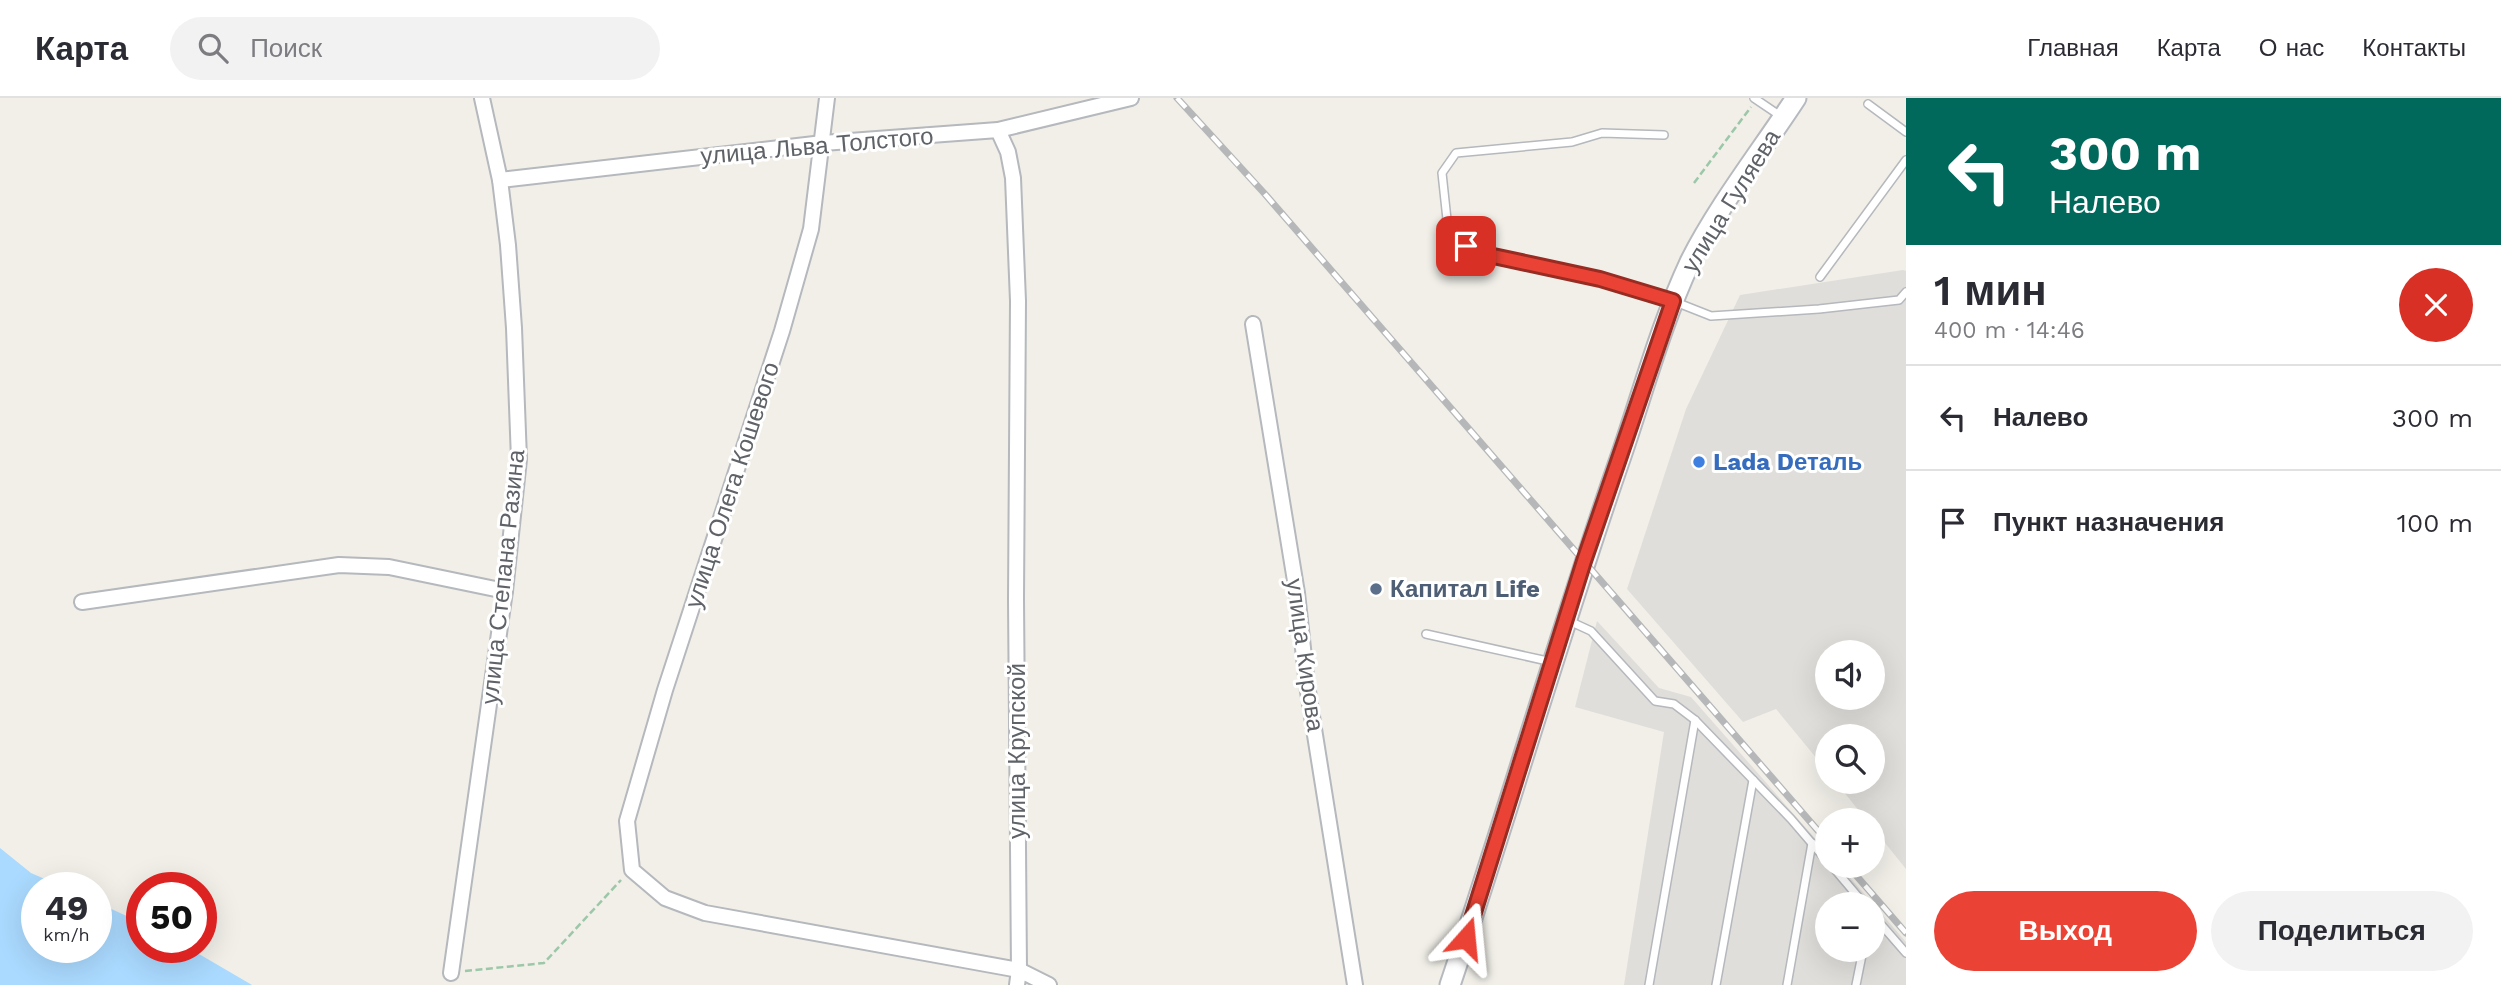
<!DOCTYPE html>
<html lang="ru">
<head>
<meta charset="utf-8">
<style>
  :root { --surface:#fff; --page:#f2f2f3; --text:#2b2b33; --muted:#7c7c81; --line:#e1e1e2; --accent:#ea4335 }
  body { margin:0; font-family:"Work Sans",sans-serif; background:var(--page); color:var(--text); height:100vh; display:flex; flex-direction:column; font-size:26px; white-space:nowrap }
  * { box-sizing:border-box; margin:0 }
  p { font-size:23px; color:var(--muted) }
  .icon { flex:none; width:38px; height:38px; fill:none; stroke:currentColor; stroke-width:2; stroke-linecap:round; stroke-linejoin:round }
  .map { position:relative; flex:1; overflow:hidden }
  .drawer { display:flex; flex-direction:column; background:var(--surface); width:595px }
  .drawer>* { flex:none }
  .top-card { background:#00695c; color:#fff; overflow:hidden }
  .fabs { position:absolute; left:1815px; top:542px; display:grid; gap:14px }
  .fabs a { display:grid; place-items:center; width:70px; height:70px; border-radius:50%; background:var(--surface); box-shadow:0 7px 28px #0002; font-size:35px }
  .speed { position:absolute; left:21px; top:774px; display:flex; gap:14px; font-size:35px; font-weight:700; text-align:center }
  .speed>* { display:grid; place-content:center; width:91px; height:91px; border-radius:50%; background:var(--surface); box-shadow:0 7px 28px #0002; line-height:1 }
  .speed small { font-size:18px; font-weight:400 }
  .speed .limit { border:10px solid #d22; background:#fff; color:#111 }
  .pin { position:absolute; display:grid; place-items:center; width:60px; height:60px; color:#fff; margin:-30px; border-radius:14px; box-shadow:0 4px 10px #0006 }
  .me { position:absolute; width:77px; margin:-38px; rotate:18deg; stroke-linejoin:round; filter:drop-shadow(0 0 5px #0008) }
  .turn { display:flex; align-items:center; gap:24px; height:147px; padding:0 28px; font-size:32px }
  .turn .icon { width:91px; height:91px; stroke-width:2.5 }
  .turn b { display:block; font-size:49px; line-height:60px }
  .round { display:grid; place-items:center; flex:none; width:74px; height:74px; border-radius:37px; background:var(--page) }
  .head { display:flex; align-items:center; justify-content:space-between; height:119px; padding:0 28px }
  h1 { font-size:42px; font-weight:600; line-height:52px }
  .action { display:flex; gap:14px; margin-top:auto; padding:14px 28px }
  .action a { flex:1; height:80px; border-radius:42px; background:var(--accent); color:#fff; font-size:28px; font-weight:600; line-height:80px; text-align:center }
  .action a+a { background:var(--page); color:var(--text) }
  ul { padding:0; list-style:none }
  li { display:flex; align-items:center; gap:21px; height:105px; padding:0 28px; border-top:2px solid var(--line) }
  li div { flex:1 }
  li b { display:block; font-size:26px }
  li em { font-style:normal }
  header { display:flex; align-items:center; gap:42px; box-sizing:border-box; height:98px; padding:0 35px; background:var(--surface); border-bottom:2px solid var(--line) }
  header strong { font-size:33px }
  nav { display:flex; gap:38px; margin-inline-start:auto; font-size:24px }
  .search { width:490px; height:63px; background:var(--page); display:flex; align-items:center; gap:18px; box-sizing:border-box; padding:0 24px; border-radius:38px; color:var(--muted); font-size:26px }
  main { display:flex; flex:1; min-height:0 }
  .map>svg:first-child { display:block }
</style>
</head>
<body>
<header>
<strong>Карта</strong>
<div class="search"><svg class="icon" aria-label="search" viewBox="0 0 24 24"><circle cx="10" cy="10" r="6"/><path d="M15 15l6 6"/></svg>Поиск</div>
<nav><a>Главная</a><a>Карта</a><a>О нас</a><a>Контакты</a></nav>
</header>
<main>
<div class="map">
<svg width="1906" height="887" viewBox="0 0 1906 887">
  <rect width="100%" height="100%" fill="#f1efe8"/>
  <!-- industrial -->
  <g fill="#e0deda" fill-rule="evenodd">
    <path d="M 1903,172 L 1906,173 L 1906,771 L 1873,730 L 1872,723 L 1867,723 L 1836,684 L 1872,684 L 1872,639 L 1827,639 L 1827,673 L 1776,611 L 1743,624 L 1627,491 L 1686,311 L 1740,197 ZM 1827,555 L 1872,555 L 1872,600 L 1827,600 Z"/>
    <path d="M 1597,523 L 1659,590 L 1691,599 L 1827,754 L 1827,768 L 1840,768 L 1906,844 L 1906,887 L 1624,887 L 1664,634 L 1575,609 ZM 1827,807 L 1872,807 L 1872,852 L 1827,852 Z"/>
  </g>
  <!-- water -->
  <path fill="#aadaff" d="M 0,750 L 31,775 L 63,789 L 37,789 L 37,849 L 96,849 L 96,804 L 142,825 L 142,849 L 187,849 L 252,887 L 0,887 Z"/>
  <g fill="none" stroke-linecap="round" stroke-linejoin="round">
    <!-- service casing -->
    <g stroke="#b5b8bc" stroke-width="10">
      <g id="service">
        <path d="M 1754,0 L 1782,19"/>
        <path d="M 1868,6 L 1906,34"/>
        <path d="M 1664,37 L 1602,35 L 1572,44 L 1456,55 L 1442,75 L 1449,140 L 1484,157 L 1600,181 L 1673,203 L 1711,218 L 1819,211 L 1899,202 L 1906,194"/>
        <path d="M 1820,179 L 1906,62"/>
        <path d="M 1567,522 L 1591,533 L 1655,603 L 1674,606 L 1695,622 L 1791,721 L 1827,763"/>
        <path d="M 1426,536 L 1552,564"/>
        <path d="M 1832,768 L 1865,807"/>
        <path d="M 1872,816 L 1906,855"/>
        <path d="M 1649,887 L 1695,622"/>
        <path d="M 1716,887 L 1753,682"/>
        <path d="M 1787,887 L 1812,745"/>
        <path d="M 1856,887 L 1863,852"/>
      </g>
    </g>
    <!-- minor casing -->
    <g stroke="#b5b8bc" stroke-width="18">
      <g id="minor">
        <path d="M 827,0 L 811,131 L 782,233 L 665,592 L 627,723 L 632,772 L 665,800 L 705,815 L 1019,872 L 1016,501 L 1018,203 L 1013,80 L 1008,54 L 998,32"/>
        <path d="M 500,82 L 823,45 L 998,32 L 1131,0"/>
        <path d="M 1253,226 L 1297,495 L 1307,587 L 1355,887"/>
        <path d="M 82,504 L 339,467 L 389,469 L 505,493"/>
        <path d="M 451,875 L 505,493 L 519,361 L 514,230 L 508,147 L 500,82 L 482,0"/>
        <path d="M 1017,887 L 1019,872 L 1049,887"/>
      </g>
    </g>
    <!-- secondary casing -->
    <g stroke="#b6babf" stroke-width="23">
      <path id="secondary" d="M 1450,887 C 1509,711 1560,533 1621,358 C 1643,294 1661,226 1690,164 C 1718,108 1762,52 1796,0"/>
    </g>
    <!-- path -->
    <g stroke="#9cc7a9" stroke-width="2.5" stroke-dasharray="7 3.5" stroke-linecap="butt">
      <path d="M 1694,85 L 1751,9"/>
      <path d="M 465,873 L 544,865 L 621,782"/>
    </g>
    <!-- service -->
    <use href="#service" stroke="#fff" stroke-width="7"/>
    <!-- minor -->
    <use href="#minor" stroke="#fff" stroke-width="14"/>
    <!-- secondary -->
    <use href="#secondary" stroke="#fff" stroke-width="19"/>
    <!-- rail casing -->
    <g stroke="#b6b7b8" stroke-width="7">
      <g id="rail">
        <path d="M 1177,0 L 1264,95 L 1827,743"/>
        <path d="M 1848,768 L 1906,835"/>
      </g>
    </g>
    <!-- rail -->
    <use href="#rail" stroke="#fff" stroke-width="4.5" stroke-dasharray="13" stroke-linecap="butt"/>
  </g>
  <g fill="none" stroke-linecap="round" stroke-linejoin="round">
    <!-- route casing -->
    <g stroke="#982c22" stroke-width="18">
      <path id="route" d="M 1466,840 L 1584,463 L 1673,203 L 1600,181 L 1484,156 L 1466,148"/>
    </g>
    <!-- route -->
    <use href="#route" stroke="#ea4335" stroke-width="12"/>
  </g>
  <!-- markers -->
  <circle fill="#3f7fe0" stroke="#fff" stroke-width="2.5" cx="1699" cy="364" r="7"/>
  <circle fill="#5c6f8a" stroke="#fff" stroke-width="2.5" cx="1376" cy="491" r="7"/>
  <g text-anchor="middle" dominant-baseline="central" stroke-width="6" stroke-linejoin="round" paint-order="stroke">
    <!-- street labels -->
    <g font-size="24" fill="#5f6368" stroke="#fff">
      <text transform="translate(817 48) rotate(-5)">улица Льва Толстого</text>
      <text transform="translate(1731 103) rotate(-58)">улица Гуляева</text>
      <text transform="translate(732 387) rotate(-72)">улица Олега Кошевого</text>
      <text transform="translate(503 479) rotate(-84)">улица Степана Разина</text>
      <text transform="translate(1305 557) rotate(82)">улица Кирова</text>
      <text transform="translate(1017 653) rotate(-90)">улица Крупской</text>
    </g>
    <!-- shop labels -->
    <g font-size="24" font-weight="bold" fill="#366cbe" stroke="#fff" text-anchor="start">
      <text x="1713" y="364">Lada Dеталь</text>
    </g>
    <!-- service labels -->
    <g font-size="24" font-weight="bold" fill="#4e5e75" stroke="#fff" text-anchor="start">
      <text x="1390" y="491">Капитал Life</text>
    </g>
  </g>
</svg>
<div class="fabs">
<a><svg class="icon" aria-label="sound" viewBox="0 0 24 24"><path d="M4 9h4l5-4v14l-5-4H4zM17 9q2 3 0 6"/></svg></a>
<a><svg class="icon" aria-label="search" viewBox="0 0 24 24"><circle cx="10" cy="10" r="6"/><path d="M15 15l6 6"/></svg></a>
<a>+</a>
<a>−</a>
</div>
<div class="speed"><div>49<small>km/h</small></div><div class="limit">50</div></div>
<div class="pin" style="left:1466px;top:148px;background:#d93025"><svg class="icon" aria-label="arrive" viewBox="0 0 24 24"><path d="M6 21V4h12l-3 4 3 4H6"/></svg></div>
<svg class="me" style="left:1466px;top:840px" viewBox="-20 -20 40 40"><path d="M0-17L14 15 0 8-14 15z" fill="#ea4335" stroke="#fff" stroke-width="4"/></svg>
</div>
<section class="drawer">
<div class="top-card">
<div class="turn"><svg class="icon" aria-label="left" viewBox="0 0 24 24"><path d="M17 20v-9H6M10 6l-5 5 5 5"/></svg><div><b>300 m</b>Налево</div></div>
</div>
<div class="head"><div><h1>1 мин</h1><p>400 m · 14:46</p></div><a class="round" style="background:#d93025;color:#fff"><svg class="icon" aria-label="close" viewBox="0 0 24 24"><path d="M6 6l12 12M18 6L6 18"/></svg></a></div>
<ul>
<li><svg class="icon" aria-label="left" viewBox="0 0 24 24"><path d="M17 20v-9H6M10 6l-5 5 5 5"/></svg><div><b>Налево</b></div><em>300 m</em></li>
<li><svg class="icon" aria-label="arrive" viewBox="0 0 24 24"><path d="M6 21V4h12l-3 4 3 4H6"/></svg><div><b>Пункт назначения</b></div><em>100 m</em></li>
</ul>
<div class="action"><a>Выход</a><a>Поделиться</a></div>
</section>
</main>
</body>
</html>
